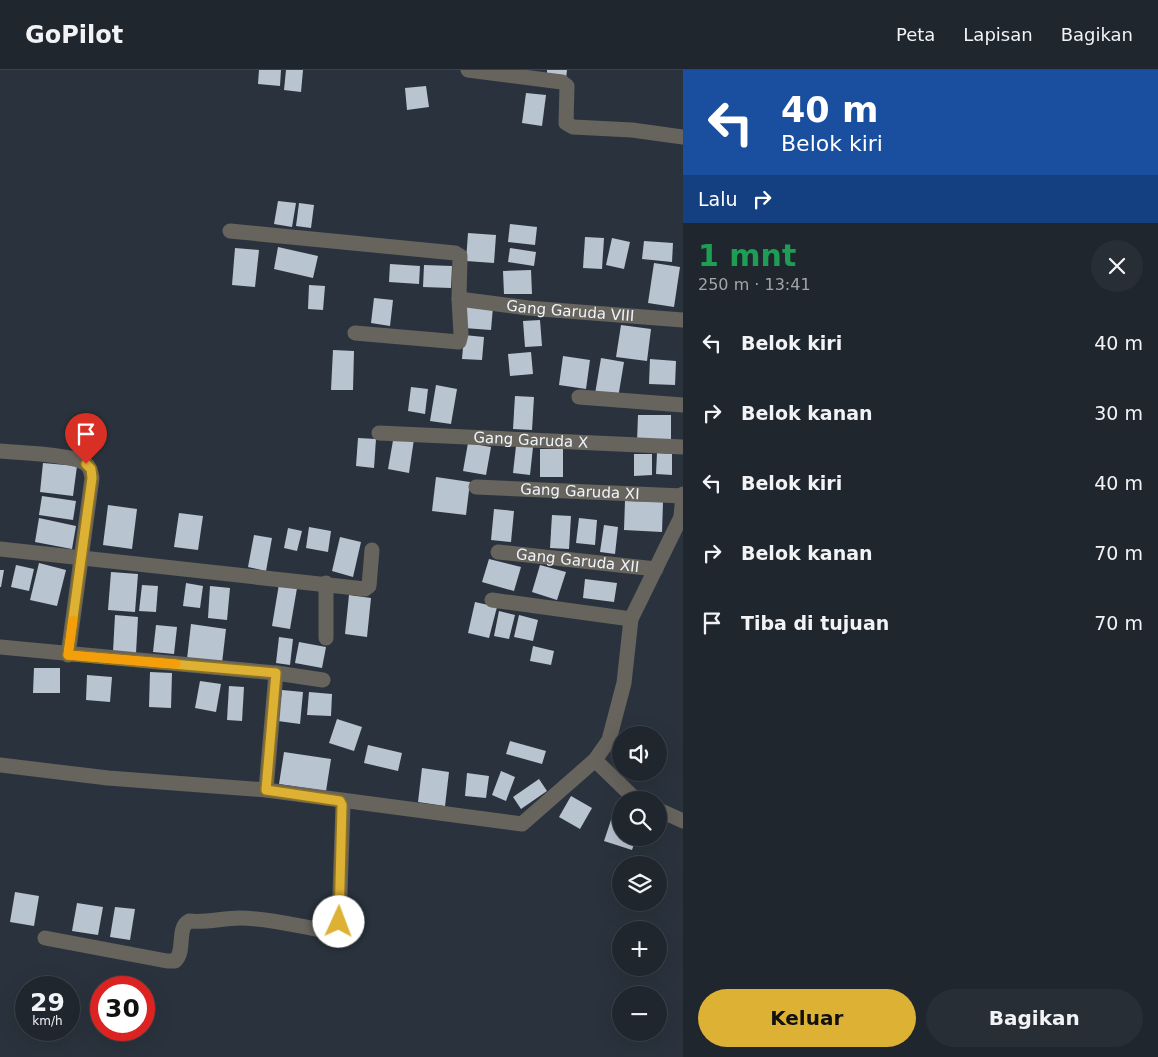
<!DOCTYPE html>
<html lang="id">
<head>
<meta charset="utf-8">
<style>
  :root { --surface:#20262e; --page:#282e36; --text:#f1f3f6; --muted:#a2a5aa; --line:#3d434a; --accent:#ddb133 }
  body { margin:0; font-family:"DejaVu Sans",sans-serif; background:var(--page); color:var(--text); height:100vh; display:flex; flex-direction:column; font-size:19px; white-space:nowrap }
  * { box-sizing:border-box; margin:0 }
  p { font-size:16px; color:var(--muted) }
  .icon { flex:none; width:28px; height:28px; fill:none; stroke:currentColor; stroke-width:2; stroke-linecap:round; stroke-linejoin:round }
  .map { position:relative; flex:1; overflow:hidden }
  .details { display:flex; flex-direction:column; background:var(--surface); width:475px }
  .details>* { flex:none }
  .top-card { background:#1a4fa0; color:#fff; overflow:hidden }
  .controls { position:absolute; left:612px; top:656px; display:grid; gap:10px }
  .controls a { display:grid; place-items:center; width:55px; height:55px; border-radius:50%; background:var(--surface); box-shadow:0 5px 20px #0002,0 0 0 1px var(--line); font-size:25px }
  .speed { position:absolute; left:15px; top:906px; display:flex; gap:10px; font-size:25px; font-weight:700; text-align:center }
  .speed>* { display:grid; place-content:center; width:65px; height:65px; border-radius:50%; background:var(--surface); box-shadow:0 5px 20px #0002,0 0 0 1px var(--line); line-height:1 }
  .speed small { font-size:12px; font-weight:400 }
  .speed .limit { border:8px solid #d22; background:#fff; color:#111 }
  .pin { position:absolute; display:grid; place-items:center; width:42px; height:42px; color:#fff; margin:-51px -21px; border-radius:50% 50% 50% 0; rotate:-45deg; box-shadow:0 0 5px #0007 }
  .pin .icon { rotate:45deg }
  .me { position:absolute; width:55px; margin:-28px; rotate:2deg; stroke-linejoin:round; filter:drop-shadow(0 0 4px #0008) }
  .turn { display:flex; align-items:center; gap:18px; height:105px; padding:0 15px; font-size:22px }
  .turn .icon { width:65px; height:65px; stroke-width:2.5 }
  .turn b { display:block; font-size:35px; line-height:42px }
  .then { display:flex; align-items:center; height:48px; padding:0 15px; background:#0003; gap:10px; font-size:19px }
  .round { display:grid; place-items:center; flex:none; width:52px; height:52px; border-radius:26px; background:var(--page) }
  .summary { display:flex; align-items:center; justify-content:space-between; height:85px; padding:0 15px }
  h1 { font-size:30px; font-weight:700; line-height:38px; color:#1e9e55 }
  .button { display:flex; gap:10px; margin-top:auto; padding:10px 15px }
  .button a { flex:1; height:58px; border-radius:30px; background:var(--accent); color:#111; font-size:20px; font-weight:700; line-height:58px; text-align:center }
  .button a+a { background:var(--page); color:var(--text) }
  ul { padding:0; list-style:none }
  li { display:flex; align-items:center; gap:15px; height:70px; padding:0 15px }
  li div { flex:1 }
  li b { display:block; font-size:19px }
  li em { font-style:normal }
  header { display:flex; align-items:center; gap:30px; box-sizing:border-box; height:70px; padding:0 25px; background:var(--surface); border-bottom:1px solid var(--line) }
  header strong { font-size:24px }
  nav { display:flex; gap:28px; margin-inline-start:auto; font-size:18px }
  main { display:flex; flex:1; min-height:0 }
  .map>svg:first-child { display:block }
</style>
</head>
<body>
<header>
<strong>GoPilot</strong>
<nav><a>Peta</a><a>Lapisan</a><a>Bagikan</a></nav>
</header>
<main>
<div class="map">
<svg width="683" height="987" viewBox="0 0 683 987">
  <rect width="100%" height="100%" fill="#2a333d"/>
  <!-- building -->
  <g fill="#b9c4d1">
    <path d="M 259,0 L 281,0 L 280,16 L 258,14 Z"/>
    <path d="M 286,0 L 303,0 L 301,22 L 284,20 Z"/>
    <path d="M 547,0 L 567,0 L 566,8 L 547,6 Z"/>
    <path d="M 426,16 L 429,37 L 407,40 L 405,18 Z"/>
    <path d="M 526,23 L 546,25 L 542,56 L 522,53 Z"/>
    <path d="M 278,131 L 296,133 L 292,157 L 274,154 Z"/>
    <path d="M 299,133 L 314,135 L 311,158 L 296,156 Z"/>
    <path d="M 510,154 L 537,157 L 535,175 L 508,172 Z"/>
    <path d="M 468,163 L 496,165 L 494,193 L 466,191 Z"/>
    <path d="M 585,167 L 604,168 L 602,199 L 583,198 Z"/>
    <path d="M 612,168 L 630,172 L 624,199 L 606,195 Z"/>
    <path d="M 644,171 L 673,173 L 672,192 L 642,189 Z"/>
    <path d="M 278,177 L 318,186 L 313,208 L 274,199 Z"/>
    <path d="M 235,178 L 259,180 L 255,217 L 232,215 Z"/>
    <path d="M 510,178 L 536,182 L 534,196 L 508,192 Z"/>
    <path d="M 654,193 L 680,197 L 674,237 L 648,233 Z"/>
    <path d="M 390,194 L 420,196 L 419,214 L 389,212 Z"/>
    <path d="M 424,195 L 452,196 L 451,218 L 423,217 Z"/>
    <path d="M 531,200 L 532,224 L 504,224 L 503,201 Z"/>
    <path d="M 309,215 L 325,216 L 323,240 L 308,239 Z"/>
    <path d="M 374,228 L 393,230 L 390,256 L 371,253 Z"/>
    <path d="M 465,235 L 493,237 L 491,260 L 464,258 Z"/>
    <path d="M 540,250 L 542,276 L 525,277 L 523,251 Z"/>
    <path d="M 621,255 L 651,259 L 647,291 L 616,287 Z"/>
    <path d="M 464,265 L 484,267 L 482,290 L 462,289 Z"/>
    <path d="M 333,280 L 354,281 L 353,320 L 331,320 Z"/>
    <path d="M 531,282 L 533,304 L 510,306 L 508,284 Z"/>
    <path d="M 563,286 L 590,290 L 586,319 L 559,315 Z"/>
    <path d="M 601,288 L 624,292 L 618,328 L 595,324 Z"/>
    <path d="M 650,289 L 676,291 L 675,315 L 649,314 Z"/>
    <path d="M 436,315 L 457,319 L 451,354 L 430,351 Z"/>
    <path d="M 411,317 L 428,319 L 425,344 L 408,341 Z"/>
    <path d="M 515,326 L 534,327 L 532,360 L 513,359 Z"/>
    <path d="M 638,345 L 671,345 L 671,372 L 637,372 Z"/>
    <path d="M 394,365 L 414,369 L 409,403 L 388,399 Z"/>
    <path d="M 358,368 L 376,369 L 374,398 L 356,396 Z"/>
    <path d="M 468,373 L 491,377 L 486,405 L 463,401 Z"/>
    <path d="M 516,376 L 533,377 L 530,405 L 513,403 Z"/>
    <rect x="540" y="379" width="23" height="28"/>
    <path d="M 657,383 L 672,384 L 672,405 L 656,404 Z"/>
    <path d="M 634,384 L 652,384 L 652,405 L 634,406 Z"/>
    <path d="M 43,393 L 77,396 L 73,426 L 40,422 Z"/>
    <path d="M 436,407 L 470,412 L 466,445 L 432,441 Z"/>
    <path d="M 42,426 L 76,431 L 73,450 L 39,445 Z"/>
    <path d="M 625,431 L 663,432 L 662,462 L 624,460 Z"/>
    <path d="M 108,435 L 137,439 L 132,479 L 103,475 Z"/>
    <path d="M 494,439 L 514,441 L 511,472 L 491,470 Z"/>
    <path d="M 179,443 L 203,446 L 198,480 L 174,477 Z"/>
    <path d="M 552,445 L 571,446 L 569,479 L 550,478 Z"/>
    <path d="M 39,448 L 76,456 L 72,479 L 35,472 Z"/>
    <path d="M 579,448 L 597,450 L 595,475 L 576,473 Z"/>
    <path d="M 604,455 L 618,457 L 615,484 L 600,482 Z"/>
    <path d="M 309,457 L 331,461 L 328,482 L 306,478 Z"/>
    <path d="M 288,458 L 302,461 L 297,481 L 284,478 Z"/>
    <path d="M 254,465 L 272,468 L 266,501 L 248,497 Z"/>
    <path d="M 340,467 L 361,472 L 353,507 L 332,501 Z"/>
    <path d="M 489,489 L 521,497 L 514,521 L 482,512 Z"/>
    <path d="M 39,493 L 66,500 L 57,536 L 30,530 Z"/>
    <path d="M 16,495 L 34,499 L 29,521 L 11,517 Z"/>
    <path d="M 540,495 L 566,502 L 557,530 L 532,522 Z"/>
    <path d="M 0,500 L 4,500 L 1,517 L 0,517 Z"/>
    <path d="M 111,502 L 138,504 L 135,542 L 108,540 Z"/>
    <path d="M 585,509 L 617,513 L 614,532 L 583,528 Z"/>
    <path d="M 186,513 L 203,516 L 200,538 L 183,536 Z"/>
    <path d="M 279,514 L 297,518 L 290,559 L 272,556 Z"/>
    <path d="M 142,515 L 158,516 L 156,542 L 139,541 Z"/>
    <path d="M 210,516 L 230,518 L 227,550 L 208,548 Z"/>
    <path d="M 349,525 L 371,528 L 367,567 L 345,564 Z"/>
    <path d="M 475,532 L 497,537 L 489,568 L 468,563 Z"/>
    <path d="M 499,541 L 515,545 L 509,569 L 494,566 Z"/>
    <path d="M 115,545 L 138,547 L 136,583 L 113,582 Z"/>
    <path d="M 519,545 L 538,550 L 533,571 L 514,567 Z"/>
    <path d="M 191,554 L 226,559 L 222,593 L 187,589 Z"/>
    <path d="M 156,555 L 177,557 L 174,584 L 153,582 Z"/>
    <path d="M 279,567 L 293,569 L 290,595 L 276,593 Z"/>
    <path d="M 299,572 L 326,577 L 322,598 L 295,593 Z"/>
    <path d="M 533,576 L 554,581 L 551,595 L 530,591 Z"/>
    <path d="M 34,598 L 60,598 L 60,623 L 33,623 Z"/>
    <path d="M 150,602 L 172,603 L 171,638 L 149,637 Z"/>
    <path d="M 87,605 L 112,607 L 110,632 L 86,630 Z"/>
    <path d="M 200,611 L 221,614 L 216,642 L 195,638 Z"/>
    <path d="M 229,616 L 244,617 L 242,651 L 227,650 Z"/>
    <path d="M 282,620 L 303,622 L 300,654 L 278,651 Z"/>
    <path d="M 309,622 L 332,624 L 331,646 L 307,645 Z"/>
    <path d="M 337,649 L 362,657 L 354,681 L 329,673 Z"/>
    <path d="M 510,671 L 546,681 L 542,694 L 506,684 Z"/>
    <path d="M 368,675 L 402,683 L 398,701 L 364,693 Z"/>
    <path d="M 284,682 L 331,689 L 326,721 L 279,714 Z"/>
    <path d="M 422,698 L 449,702 L 445,736 L 418,732 Z"/>
    <path d="M 501,701 L 515,707 L 506,731 L 492,725 Z"/>
    <path d="M 467,703 L 489,706 L 486,728 L 465,726 Z"/>
    <path d="M 539,709 L 547,721 L 521,739 L 513,727 Z"/>
    <path d="M 571,726 L 592,738 L 580,759 L 559,747 Z"/>
    <path d="M 616,735 L 621,737 L 621,768 L 636,768 L 632,780 L 604,771 Z"/>
    <path d="M 15,822 L 39,826 L 34,856 L 10,852 Z"/>
    <path d="M 77,833 L 103,837 L 98,865 L 72,861 Z"/>
    <path d="M 115,837 L 135,839 L 130,870 L 110,867 Z"/>
  </g>
  <g fill="none" stroke-linecap="round" stroke-linejoin="round">
    <!-- street -->
    <g stroke="#67645e" stroke-width="15">
      <path d="M 468,0 L 562,12 L 567,16 L 566,53 L 573,57 L 632,60 L 683,67"/>
      <path d="M 230,161 L 455,183 L 460,186 L 459,229 L 461,264 L 459,272 L 355,263"/>
      <path id="s1" d="M 459,229 L 528,238 L 683,250"/>
      <path d="M 579,327 L 683,335"/>
      <path id="s2" d="M 379,363 L 683,377"/>
      <path d="M 0,381 C 18,383 74,384 86,394 C 91,398 91,403 92,408 L 68,585"/>
      <path id="s3" d="M 476,417 L 683,426"/>
      <path d="M 0,479 L 365,519 L 369,516 L 372,480"/>
      <path id="s4" d="M 498,482 L 656,499"/>
      <path d="M 492,530 L 631,549"/>
      <path d="M 326,568 L 326,513"/>
      <path d="M 0,577 L 276,603 L 323,610"/>
      <path d="M 595,690 L 632,726 L 639,730"/>
      <path d="M 0,695 L 108,708 L 266,720 L 522,754 L 595,690 L 609,670 L 624,613 L 631,549 L 681,447 L 683,424"/>
      <path d="M 266,720 L 276,603"/>
      <path d="M 659,740 L 683,751"/>
      <path d="M 45,868 L 167,891 L 175,891 C 186,881 176,858 189,851 C 206,853 223,848 240,848 C 270,848 300,857 329,861 L 336,859 L 339,852 L 343,735 L 340,731"/>
    </g>
  </g>
  <g fill="none" stroke-linecap="round" stroke-linejoin="round">
    <!-- route casing -->
    <g stroke="#907321" stroke-width="12">
      <path id="route" d="M 86,394 L 91,399 L 92,408 L 68,585 L 276,603 L 266,720 L 340,731 L 342,735 L 339,852"/>
    </g>
    <!-- route -->
    <use href="#route" stroke="#ddb133" stroke-width="9"/>
    <!-- slow -->
    <path stroke="#f59e0b" stroke-width="9" d="M 73,550 L 68,585 L 176,594"/>
  </g>
  <g text-anchor="middle" dominant-baseline="central" stroke-width="5" stroke-linejoin="round" paint-order="stroke">
    <!-- street labels -->
    <g font-size="15" fill="#eef4fa" stroke="#161a1f">
      <text stroke="none"><textPath href="#s1" startOffset="112">Gang Garuda VIII</textPath></text>
      <text stroke="none"><textPath href="#s2" startOffset="152">Gang Garuda X</textPath></text>
      <text stroke="none"><textPath href="#s3" startOffset="104">Gang Garuda XI</textPath></text>
      <text stroke="none"><textPath href="#s4" startOffset="80">Gang Garuda XII</textPath></text>
    </g>
  </g>
</svg>
<div class="controls">
<a><svg class="icon" aria-label="sound" viewBox="0 0 24 24"><path d="M4 9h4l5-4v14l-5-4H4zM17 9q2 3 0 6"/></svg></a>
<a><svg class="icon" aria-label="search" viewBox="0 0 24 24"><circle cx="10" cy="10" r="6"/><path d="M15 15l6 6"/></svg></a>
<a><svg class="icon" aria-label="layers" viewBox="0 0 24 24"><path d="M12 4l9 5-9 5-9-5zM3 14l9 5 9-5"/></svg></a>
<a>+</a>
<a>−</a>
</div>
<div class="speed"><div>29<small>km/h</small></div><div class="limit">30</div></div>
<div class="pin" style="left:86px;top:394px;background:#d93025"><svg class="icon" aria-label="arrive" viewBox="0 0 24 24"><path d="M6 21V4h12l-3 4 3 4H6"/></svg></div>
<svg class="me" style="left:339px;top:852px" viewBox="-20 -20 40 40"><circle r="19" fill="#fff"/><path d="M0-13L10 11 0 6-10 11z" fill="#ddb133"/></svg>
</div>
<section class="details">
<div class="top-card">
<div class="turn"><svg class="icon" aria-label="left" viewBox="0 0 24 24"><path d="M17 20v-9H6M10 6l-5 5 5 5"/></svg><div><b>40 m</b>Belok kiri</div></div>
<div class="then">Lalu<svg class="icon" aria-label="right" viewBox="0 0 24 24"><path d="M7 20v-9h11M14 6l5 5-5 5"/></svg></div>
</div>
<div class="summary"><div><h1>1 mnt</h1><p>250 m · 13:41</p></div><a class="round"><svg class="icon" aria-label="close" viewBox="0 0 24 24"><path d="M6 6l12 12M18 6L6 18"/></svg></a></div>
<ul>
<li><svg class="icon" aria-label="left" viewBox="0 0 24 24"><path d="M17 20v-9H6M10 6l-5 5 5 5"/></svg><div><b>Belok kiri</b></div><em>40 m</em></li>
<li><svg class="icon" aria-label="right" viewBox="0 0 24 24"><path d="M7 20v-9h11M14 6l5 5-5 5"/></svg><div><b>Belok kanan</b></div><em>30 m</em></li>
<li><svg class="icon" aria-label="left" viewBox="0 0 24 24"><path d="M17 20v-9H6M10 6l-5 5 5 5"/></svg><div><b>Belok kiri</b></div><em>40 m</em></li>
<li><svg class="icon" aria-label="right" viewBox="0 0 24 24"><path d="M7 20v-9h11M14 6l5 5-5 5"/></svg><div><b>Belok kanan</b></div><em>70 m</em></li>
<li><svg class="icon" aria-label="arrive" viewBox="0 0 24 24"><path d="M6 21V4h12l-3 4 3 4H6"/></svg><div><b>Tiba di tujuan</b></div><em>70 m</em></li>
</ul>
<div class="button"><a>Keluar</a><a>Bagikan</a></div>
</section>
</main>
</body>
</html>
